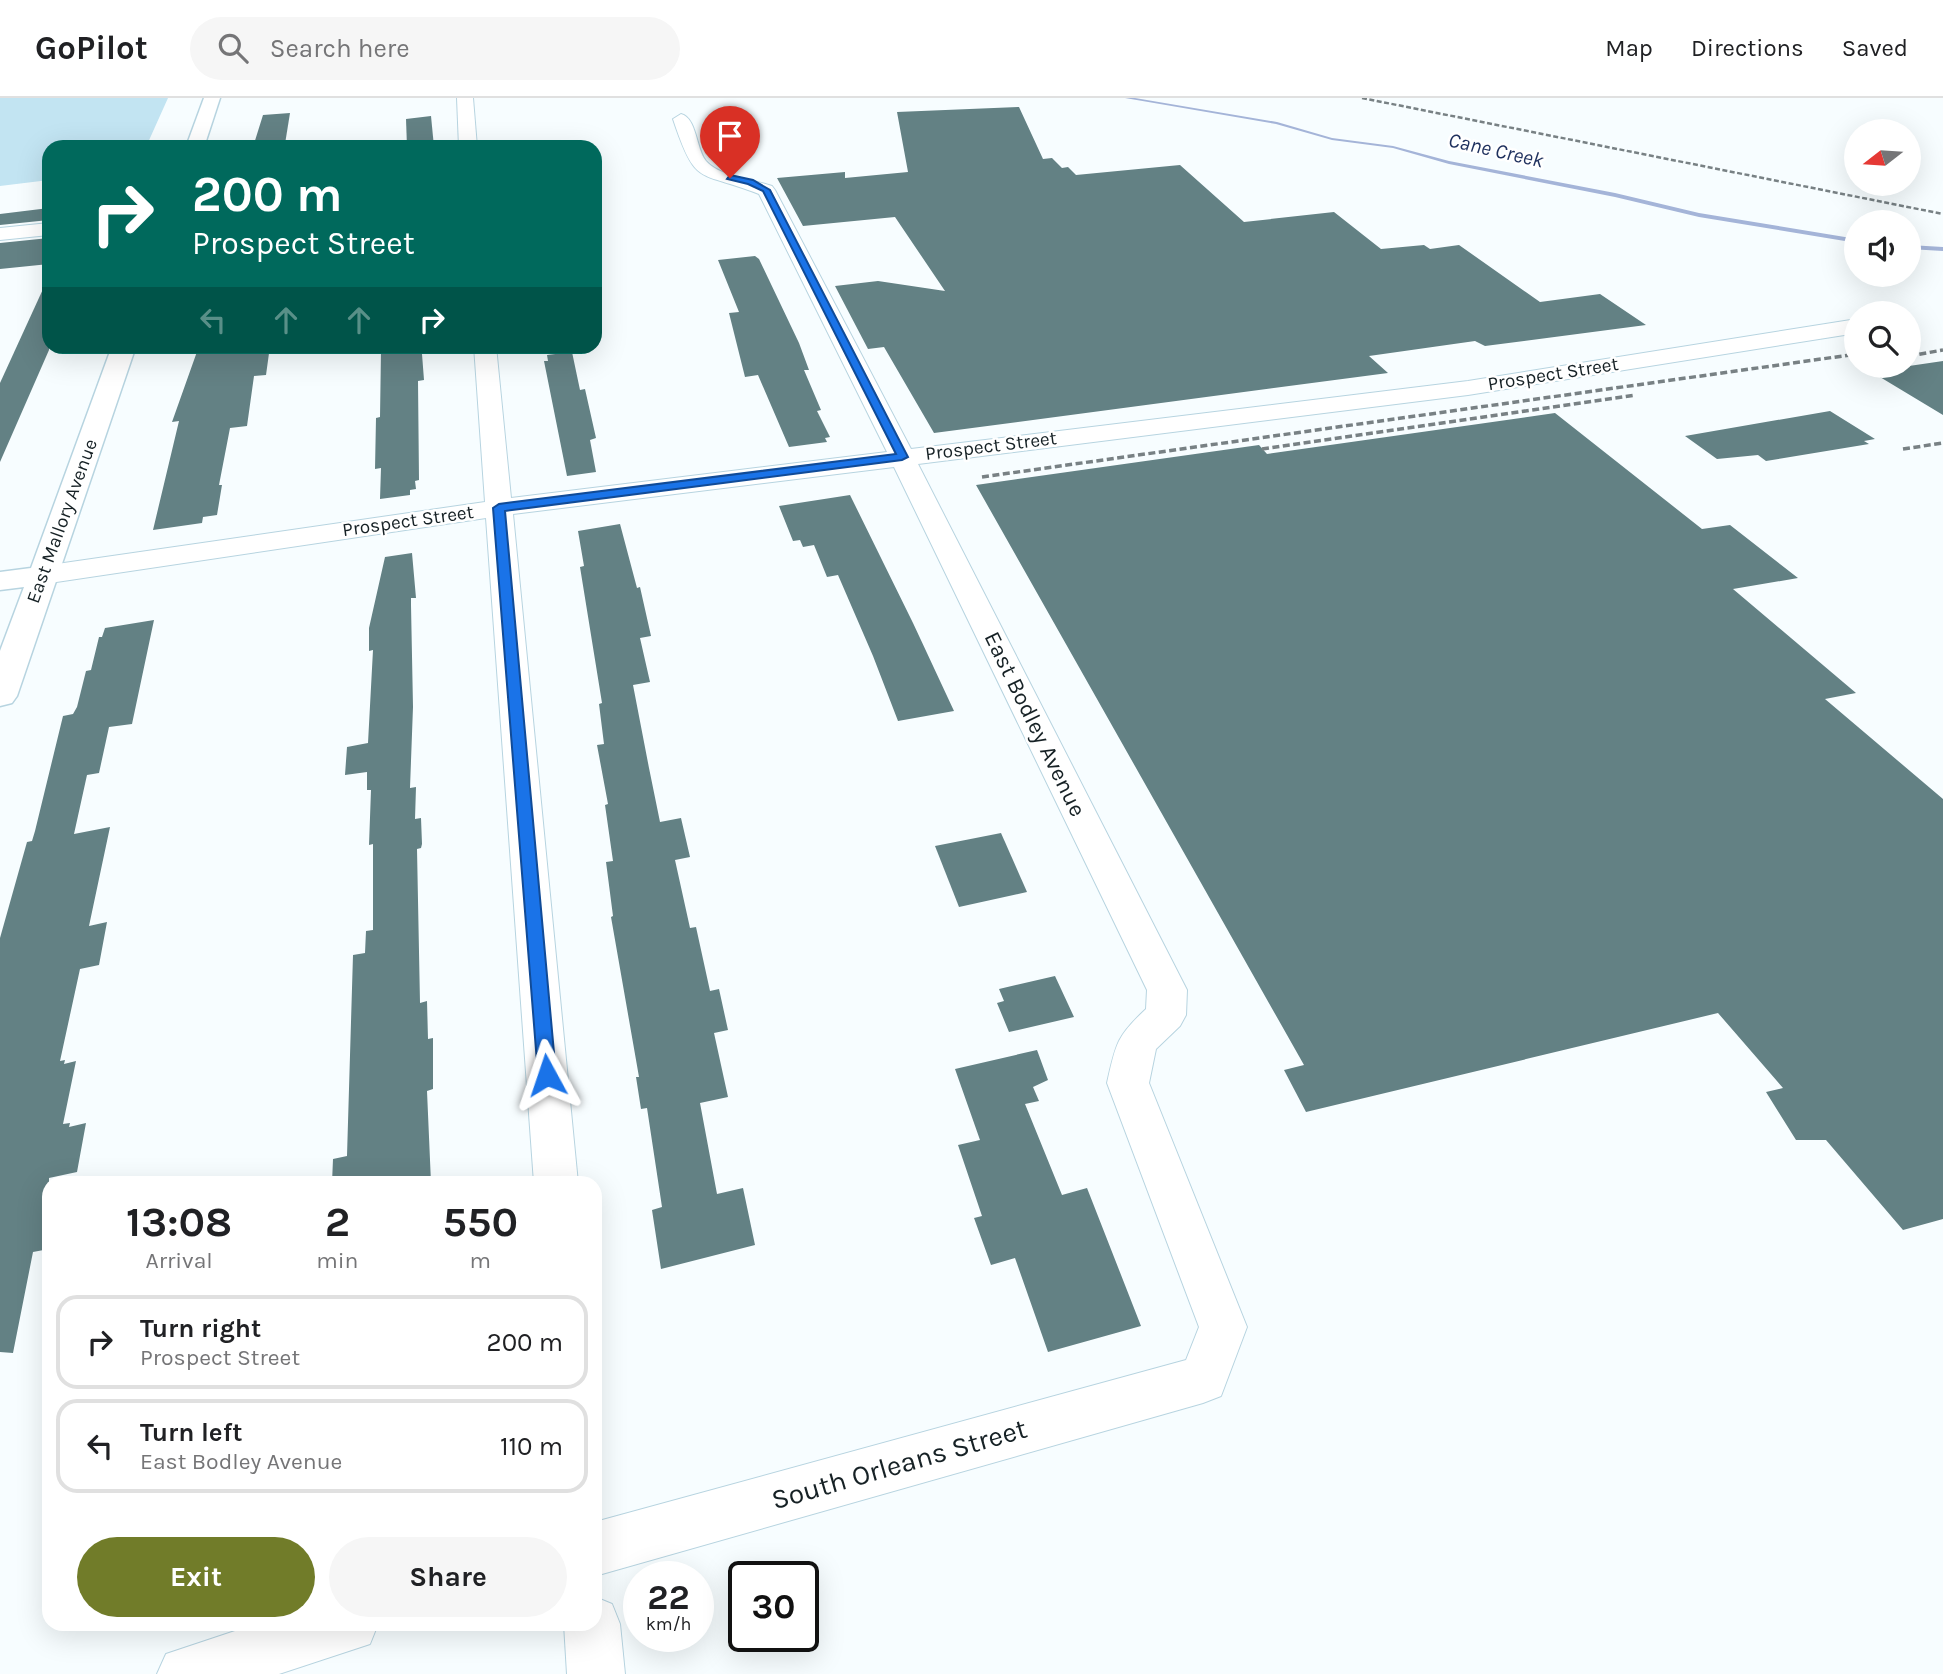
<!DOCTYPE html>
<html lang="en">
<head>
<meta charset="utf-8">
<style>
  :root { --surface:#fff; --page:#f6f6f6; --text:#202124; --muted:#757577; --line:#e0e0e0; --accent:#717c29 }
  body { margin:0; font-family:Karla,sans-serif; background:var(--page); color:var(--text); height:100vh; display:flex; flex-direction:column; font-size:26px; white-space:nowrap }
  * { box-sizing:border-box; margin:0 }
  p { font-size:23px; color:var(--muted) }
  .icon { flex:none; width:38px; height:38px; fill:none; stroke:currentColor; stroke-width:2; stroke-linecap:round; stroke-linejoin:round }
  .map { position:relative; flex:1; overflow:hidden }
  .details { position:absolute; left:42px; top:1078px; width:560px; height:455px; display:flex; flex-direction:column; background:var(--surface); border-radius:21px; box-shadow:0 7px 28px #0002 }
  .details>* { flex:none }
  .guide { position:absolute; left:42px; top:42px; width:560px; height:214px; border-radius:21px; box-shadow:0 7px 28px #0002; background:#00695c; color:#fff; overflow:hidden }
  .needle { width:46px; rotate:253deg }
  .tools { position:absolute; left:1844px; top:21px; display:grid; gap:14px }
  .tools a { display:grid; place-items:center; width:77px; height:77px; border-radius:50%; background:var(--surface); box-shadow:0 7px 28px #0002; font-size:35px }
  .speed { position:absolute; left:623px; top:1463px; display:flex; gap:14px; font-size:35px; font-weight:700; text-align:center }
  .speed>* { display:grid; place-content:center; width:91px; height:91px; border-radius:50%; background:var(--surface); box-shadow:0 7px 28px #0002; line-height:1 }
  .speed small { font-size:18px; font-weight:400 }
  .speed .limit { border:4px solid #111; border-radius:10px; background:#fff; color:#111 }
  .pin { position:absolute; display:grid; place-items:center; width:60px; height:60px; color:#fff; margin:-72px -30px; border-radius:50% 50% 50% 0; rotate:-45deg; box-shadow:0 0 7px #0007 }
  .pin .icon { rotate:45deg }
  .me { position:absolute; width:77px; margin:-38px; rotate:355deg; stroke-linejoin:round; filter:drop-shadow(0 0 5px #0008) }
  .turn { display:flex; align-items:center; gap:24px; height:147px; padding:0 35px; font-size:32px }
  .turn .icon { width:91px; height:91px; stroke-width:2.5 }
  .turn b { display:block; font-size:49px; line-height:60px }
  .lanes { display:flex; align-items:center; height:66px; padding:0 35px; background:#0003; justify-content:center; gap:35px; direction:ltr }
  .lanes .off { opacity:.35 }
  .eta { display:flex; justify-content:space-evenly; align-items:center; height:119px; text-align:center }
  .eta b { font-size:42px; font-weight:700; line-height:49px }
  .action { display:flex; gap:14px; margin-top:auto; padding:14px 35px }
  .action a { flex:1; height:80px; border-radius:42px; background:var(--accent); color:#fff; font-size:28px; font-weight:700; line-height:80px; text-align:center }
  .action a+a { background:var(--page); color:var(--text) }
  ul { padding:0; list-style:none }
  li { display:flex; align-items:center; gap:21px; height:94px; margin:0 14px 10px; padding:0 21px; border:4px solid var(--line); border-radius:21px }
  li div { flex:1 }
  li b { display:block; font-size:26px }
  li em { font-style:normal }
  header { display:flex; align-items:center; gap:42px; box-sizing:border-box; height:98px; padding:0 35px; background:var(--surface); border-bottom:2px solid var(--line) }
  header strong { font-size:33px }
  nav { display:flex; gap:38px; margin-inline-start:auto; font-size:24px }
  .search { width:490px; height:63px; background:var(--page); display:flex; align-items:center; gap:18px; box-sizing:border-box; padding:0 24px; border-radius:38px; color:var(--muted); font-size:26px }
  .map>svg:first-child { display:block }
</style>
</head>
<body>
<header>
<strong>GoPilot</strong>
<div class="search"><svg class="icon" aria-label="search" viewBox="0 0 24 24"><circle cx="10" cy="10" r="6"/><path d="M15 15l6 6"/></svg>Search here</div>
<nav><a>Map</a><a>Directions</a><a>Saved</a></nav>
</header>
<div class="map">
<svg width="1943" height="1576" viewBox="0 0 1943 1576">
  <rect width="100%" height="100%" fill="#f7fdff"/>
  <!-- green -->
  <path fill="#c2e4f2" d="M 0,0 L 168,0 L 146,49 L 49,49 L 49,82 L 0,88 Z"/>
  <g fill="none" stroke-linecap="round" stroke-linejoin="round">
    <!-- stream -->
    <g fill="#a4b4d8" fill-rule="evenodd">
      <path d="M 1125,0 L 1135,0 L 1277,24 L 1332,40 L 1393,48 L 1449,63 L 1615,95 L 1699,115 L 1857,141 L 1857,145 L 1699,119 L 1615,99 L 1449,66 L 1393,50 L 1332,42 L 1276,26 Z"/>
      <path d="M 1909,147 L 1943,149 L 1943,153 L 1909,151 Z"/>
    </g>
  </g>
  <!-- building -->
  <g fill="#638184">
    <path d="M 1019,9 L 1043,61 L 1052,60 L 1062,70 L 1068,69 L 1076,77 L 1180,67 L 1244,124 L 1334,114 L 1381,151 L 1424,147 L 1430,151 L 1459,147 L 1540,204 L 1600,196 L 1646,227 L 1485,248 L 1475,243 L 1369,258 L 1388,275 L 934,335 L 884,249 L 868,251 L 835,188 L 878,183 L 945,193 L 895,119 L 803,128 L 777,80 L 845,74 L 845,80 L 908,74 L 897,14 Z"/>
    <path d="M 290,15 L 285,46 L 253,49 L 263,17 Z"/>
    <path d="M 431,18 L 434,49 L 407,49 L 406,21 Z"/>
    <path d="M 49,110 L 49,122 L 0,127 L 0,116 Z"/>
    <path d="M 49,140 L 49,166 L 0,171 L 0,145 Z"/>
    <path d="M 755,158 L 759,161 L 799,245 L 809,272 L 804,272 L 821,312 L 817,313 L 830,339 L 825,340 L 827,344 L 789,349 L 758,277 L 745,279 L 729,215 L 739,214 L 718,162 Z"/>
    <path d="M 49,178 L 49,252 L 0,364 L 0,285 Z"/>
    <path d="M 199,248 L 270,248 L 266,277 L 254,278 L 247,328 L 230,330 L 219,387 L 222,387 L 217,417 L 203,419 L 202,425 L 153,432 L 179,323 L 172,324 Z"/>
    <path d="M 409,249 L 409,255 L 422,256 L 424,282 L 418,283 L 419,382 L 415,383 L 416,391 L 410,392 L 410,397 L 380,401 L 381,370 L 375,371 L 376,320 L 380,319 L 381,252 Z"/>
    <path d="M 572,254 L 580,292 L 585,291 L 596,340 L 590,342 L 596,374 L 567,378 L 544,263 L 548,263 L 547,257 Z"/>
    <path d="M 1943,263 L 1943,317 L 1870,273 L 1909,268 Z"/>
    <path d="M 1830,313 L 1875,341 L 1864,343 L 1869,346 L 1766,363 L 1758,357 L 1717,361 L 1685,338 Z"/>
    <path d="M 1555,315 L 1702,431 L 1730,427 L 1798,480 L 1733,491 L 1856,595 L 1825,601 L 1943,701 L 1943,1121 L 1903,1132 L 1826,1042 L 1796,1042 L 1766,994 L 1783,990 L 1718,915 L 1306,1014 L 1284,972 L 1304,967 L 976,387 L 1259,347 L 1267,356 Z"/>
    <path d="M 850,397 L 913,525 L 954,613 L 898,623 L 873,558 L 838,477 L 827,479 L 814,447 L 803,449 L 800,442 L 793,443 L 779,408 Z"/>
    <path d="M 620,426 L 637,490 L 640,489 L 651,538 L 640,540 L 650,584 L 633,587 L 649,670 L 660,724 L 681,720 L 690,759 L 675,762 L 690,830 L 696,829 L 710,893 L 719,891 L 728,932 L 714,935 L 728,999 L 700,1005 L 717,1096 L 743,1090 L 755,1147 L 661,1171 L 652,1112 L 662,1109 L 647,1010 L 641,1011 L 636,979 L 639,979 L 611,819 L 613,818 L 606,764 L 613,763 L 605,707 L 608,706 L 597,647 L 604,646 L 599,606 L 602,605 L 580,469 L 584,468 L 578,433 Z"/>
    <path d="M 412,455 L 416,500 L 411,500 L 411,507 L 413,609 L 410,690 L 416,689 L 415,721 L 421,720 L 422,746 L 421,750 L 417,751 L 420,905 L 427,903 L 428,941 L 433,940 L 433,991 L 427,993 L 431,1085 L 332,1085 L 333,1061 L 347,1058 L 353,857 L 365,855 L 366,833 L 373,832 L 373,746 L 369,747 L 371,692 L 367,692 L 367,674 L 345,677 L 347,649 L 368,645 L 373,552 L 369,553 L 369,530 L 385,459 Z"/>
    <path d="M 154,522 L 132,626 L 109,629 L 99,675 L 87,677 L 74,736 L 110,729 L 89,828 L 107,824 L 99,867 L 80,871 L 60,963 L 65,962 L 64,966 L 76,963 L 63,1026 L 70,1025 L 69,1029 L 86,1025 L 77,1074 L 49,1080 L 49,1151 L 33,1154 L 13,1255 L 0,1254 L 0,840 L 27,744 L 32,743 L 35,733 L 63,618 L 73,616 L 77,609 L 86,573 L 91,572 L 99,539 L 102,539 L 105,530 Z"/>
    <path d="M 1001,735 L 1027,794 L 959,809 L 935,748 Z"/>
    <path d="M 1055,878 L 1074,919 L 1009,934 L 997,905 L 1004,903 L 999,891 Z"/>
    <path d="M 1037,952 L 1048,982 L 1033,989 L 1039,1003 L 1025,1006 L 1062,1097 L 1087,1090 L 1141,1228 L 1048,1254 L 1015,1160 L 991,1167 L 974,1120 L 982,1118 L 958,1047 L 980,1042 L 955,971 Z"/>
  </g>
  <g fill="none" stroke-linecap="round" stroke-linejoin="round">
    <!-- street casing -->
    <g stroke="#b7d4e0" stroke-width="2">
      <g id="street">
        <path d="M 457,0 L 473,0 L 477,49 L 459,49 Z"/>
        <path d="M 681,16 C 697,20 696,51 706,63 C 720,79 753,81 772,88 L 775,92 L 911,351 L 1468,283 L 1857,221 L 1857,235 L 1468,297 L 918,366 L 1187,892 L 1186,917 L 1180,928 L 1156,951 L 1149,985 L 1247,1229 L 1221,1298 L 1203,1305 L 595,1478 L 595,1424 L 1186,1262 L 1199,1229 L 1107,985 C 1116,946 1116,939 1146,911 L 1147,892 L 894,369 L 513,416 L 578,1085 L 534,1085 L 486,420 L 43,486 L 33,483 L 29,477 L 33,471 L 43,468 L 485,404 L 474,248 L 496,248 L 511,400 L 887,354 L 759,96 C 698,72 696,90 673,21 Z"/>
        <path d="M 49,125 L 49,137 L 0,142 L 0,130 Z"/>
        <path d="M 595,1499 L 612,1506 L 620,1526 L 625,1576 L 567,1576 L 564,1526 L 595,1526 Z"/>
        <path d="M 256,1526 L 378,1526 L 370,1546 L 279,1576 L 157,1576 L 166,1556 Z"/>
      </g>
    </g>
    <!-- secondary casing -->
    <g stroke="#b7d4e0" stroke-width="3">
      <g id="secondary">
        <path d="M 204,0 L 220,0 L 204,49 L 186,49 Z"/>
        <path d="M 112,248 L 136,248 L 17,598 L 12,605 L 0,608 L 0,553 L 24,489 L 0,492 L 0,474 L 31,470 Z"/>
      </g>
    </g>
    <!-- street -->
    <use href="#street" fill="#fff" fill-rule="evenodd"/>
    <!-- secondary -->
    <use href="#secondary" fill="#fff" fill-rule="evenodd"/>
    <!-- rail-far1 -->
    <path stroke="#788184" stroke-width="2.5" stroke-dasharray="5 2.5" stroke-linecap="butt" d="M 1362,0 L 1943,116"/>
    <!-- rail -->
    <g stroke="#788184" stroke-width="3.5" stroke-dasharray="7 3.5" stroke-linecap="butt">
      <path d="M 1909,258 L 1943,252"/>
      <path d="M 1262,351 L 1636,297"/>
      <path d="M 1903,351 L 1943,345"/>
      <path d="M 982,379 L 1857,256"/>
    </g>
  </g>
  <!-- route -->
  <path fill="#1a73e8" stroke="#114b97" stroke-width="2" d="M 730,77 L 753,82 L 770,92 L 908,359 L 902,362 L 505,413 L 556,977 L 553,982 L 547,984 L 540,982 L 538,977 L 493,410 L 499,406 L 896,356 L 763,93 L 748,86 L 727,81 Z"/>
  <g text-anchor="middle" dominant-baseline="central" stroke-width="5" stroke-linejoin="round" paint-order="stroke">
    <!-- far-street labels -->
    <g font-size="19" fill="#162125" stroke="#fff">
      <text transform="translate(1553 276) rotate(-9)">Prospect Street</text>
      <text transform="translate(991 348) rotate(-7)">Prospect Street</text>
      <text transform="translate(62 423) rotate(-70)">East Mallory Avenue</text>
      <text transform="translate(408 423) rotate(-8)">Prospect Street</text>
    </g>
    <!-- far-water labels -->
    <g font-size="21" font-style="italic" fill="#1f315e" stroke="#fff">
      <text transform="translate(1496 52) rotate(13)">Cane Creek</text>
    </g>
    <!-- street labels -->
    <g font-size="23" fill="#162125" stroke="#fff">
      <text transform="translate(1035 626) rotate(64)">East Bodley Avenue</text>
    </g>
    <!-- near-street labels -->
    <g font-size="28" fill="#162125" stroke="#fff">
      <text transform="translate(899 1366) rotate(-16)">South Orleans Street</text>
    </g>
  </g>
</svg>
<div class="tools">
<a><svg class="needle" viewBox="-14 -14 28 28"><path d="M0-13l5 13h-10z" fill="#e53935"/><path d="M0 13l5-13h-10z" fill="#757577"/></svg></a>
<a><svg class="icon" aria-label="sound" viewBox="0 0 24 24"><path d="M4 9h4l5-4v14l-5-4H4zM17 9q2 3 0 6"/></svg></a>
<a><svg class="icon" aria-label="search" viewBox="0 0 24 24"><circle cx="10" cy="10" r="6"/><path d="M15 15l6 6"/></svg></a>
</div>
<div class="speed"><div>22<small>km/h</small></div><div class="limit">30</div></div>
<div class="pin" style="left:730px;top:80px;background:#d93025"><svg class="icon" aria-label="arrive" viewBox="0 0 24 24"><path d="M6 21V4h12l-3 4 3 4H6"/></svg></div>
<svg class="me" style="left:547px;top:977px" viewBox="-20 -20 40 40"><path d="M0-17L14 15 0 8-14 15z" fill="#1a73e8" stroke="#fff" stroke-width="4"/></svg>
<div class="guide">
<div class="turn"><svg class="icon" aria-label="right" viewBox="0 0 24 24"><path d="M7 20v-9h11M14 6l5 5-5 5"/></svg><div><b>200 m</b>Prospect Street</div></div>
<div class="lanes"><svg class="icon off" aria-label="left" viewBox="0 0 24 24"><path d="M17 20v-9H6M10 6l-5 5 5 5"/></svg><svg class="icon off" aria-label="ahead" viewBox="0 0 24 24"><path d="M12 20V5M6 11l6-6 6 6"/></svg><svg class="icon off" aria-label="ahead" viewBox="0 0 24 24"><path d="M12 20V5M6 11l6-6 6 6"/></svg><svg class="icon" aria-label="right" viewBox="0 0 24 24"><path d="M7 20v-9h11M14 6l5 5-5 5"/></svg></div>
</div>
<section class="details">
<div class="eta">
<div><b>13:08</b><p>Arrival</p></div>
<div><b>2</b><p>min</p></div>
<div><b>550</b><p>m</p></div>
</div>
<ul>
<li><svg class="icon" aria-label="right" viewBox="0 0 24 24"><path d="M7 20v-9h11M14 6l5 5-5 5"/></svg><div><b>Turn right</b><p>Prospect Street</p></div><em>200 m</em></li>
<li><svg class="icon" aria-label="left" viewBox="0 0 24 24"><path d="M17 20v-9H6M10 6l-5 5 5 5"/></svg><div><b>Turn left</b><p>East Bodley Avenue</p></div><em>110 m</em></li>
</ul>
<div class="action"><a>Exit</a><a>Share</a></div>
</section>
</div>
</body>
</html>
